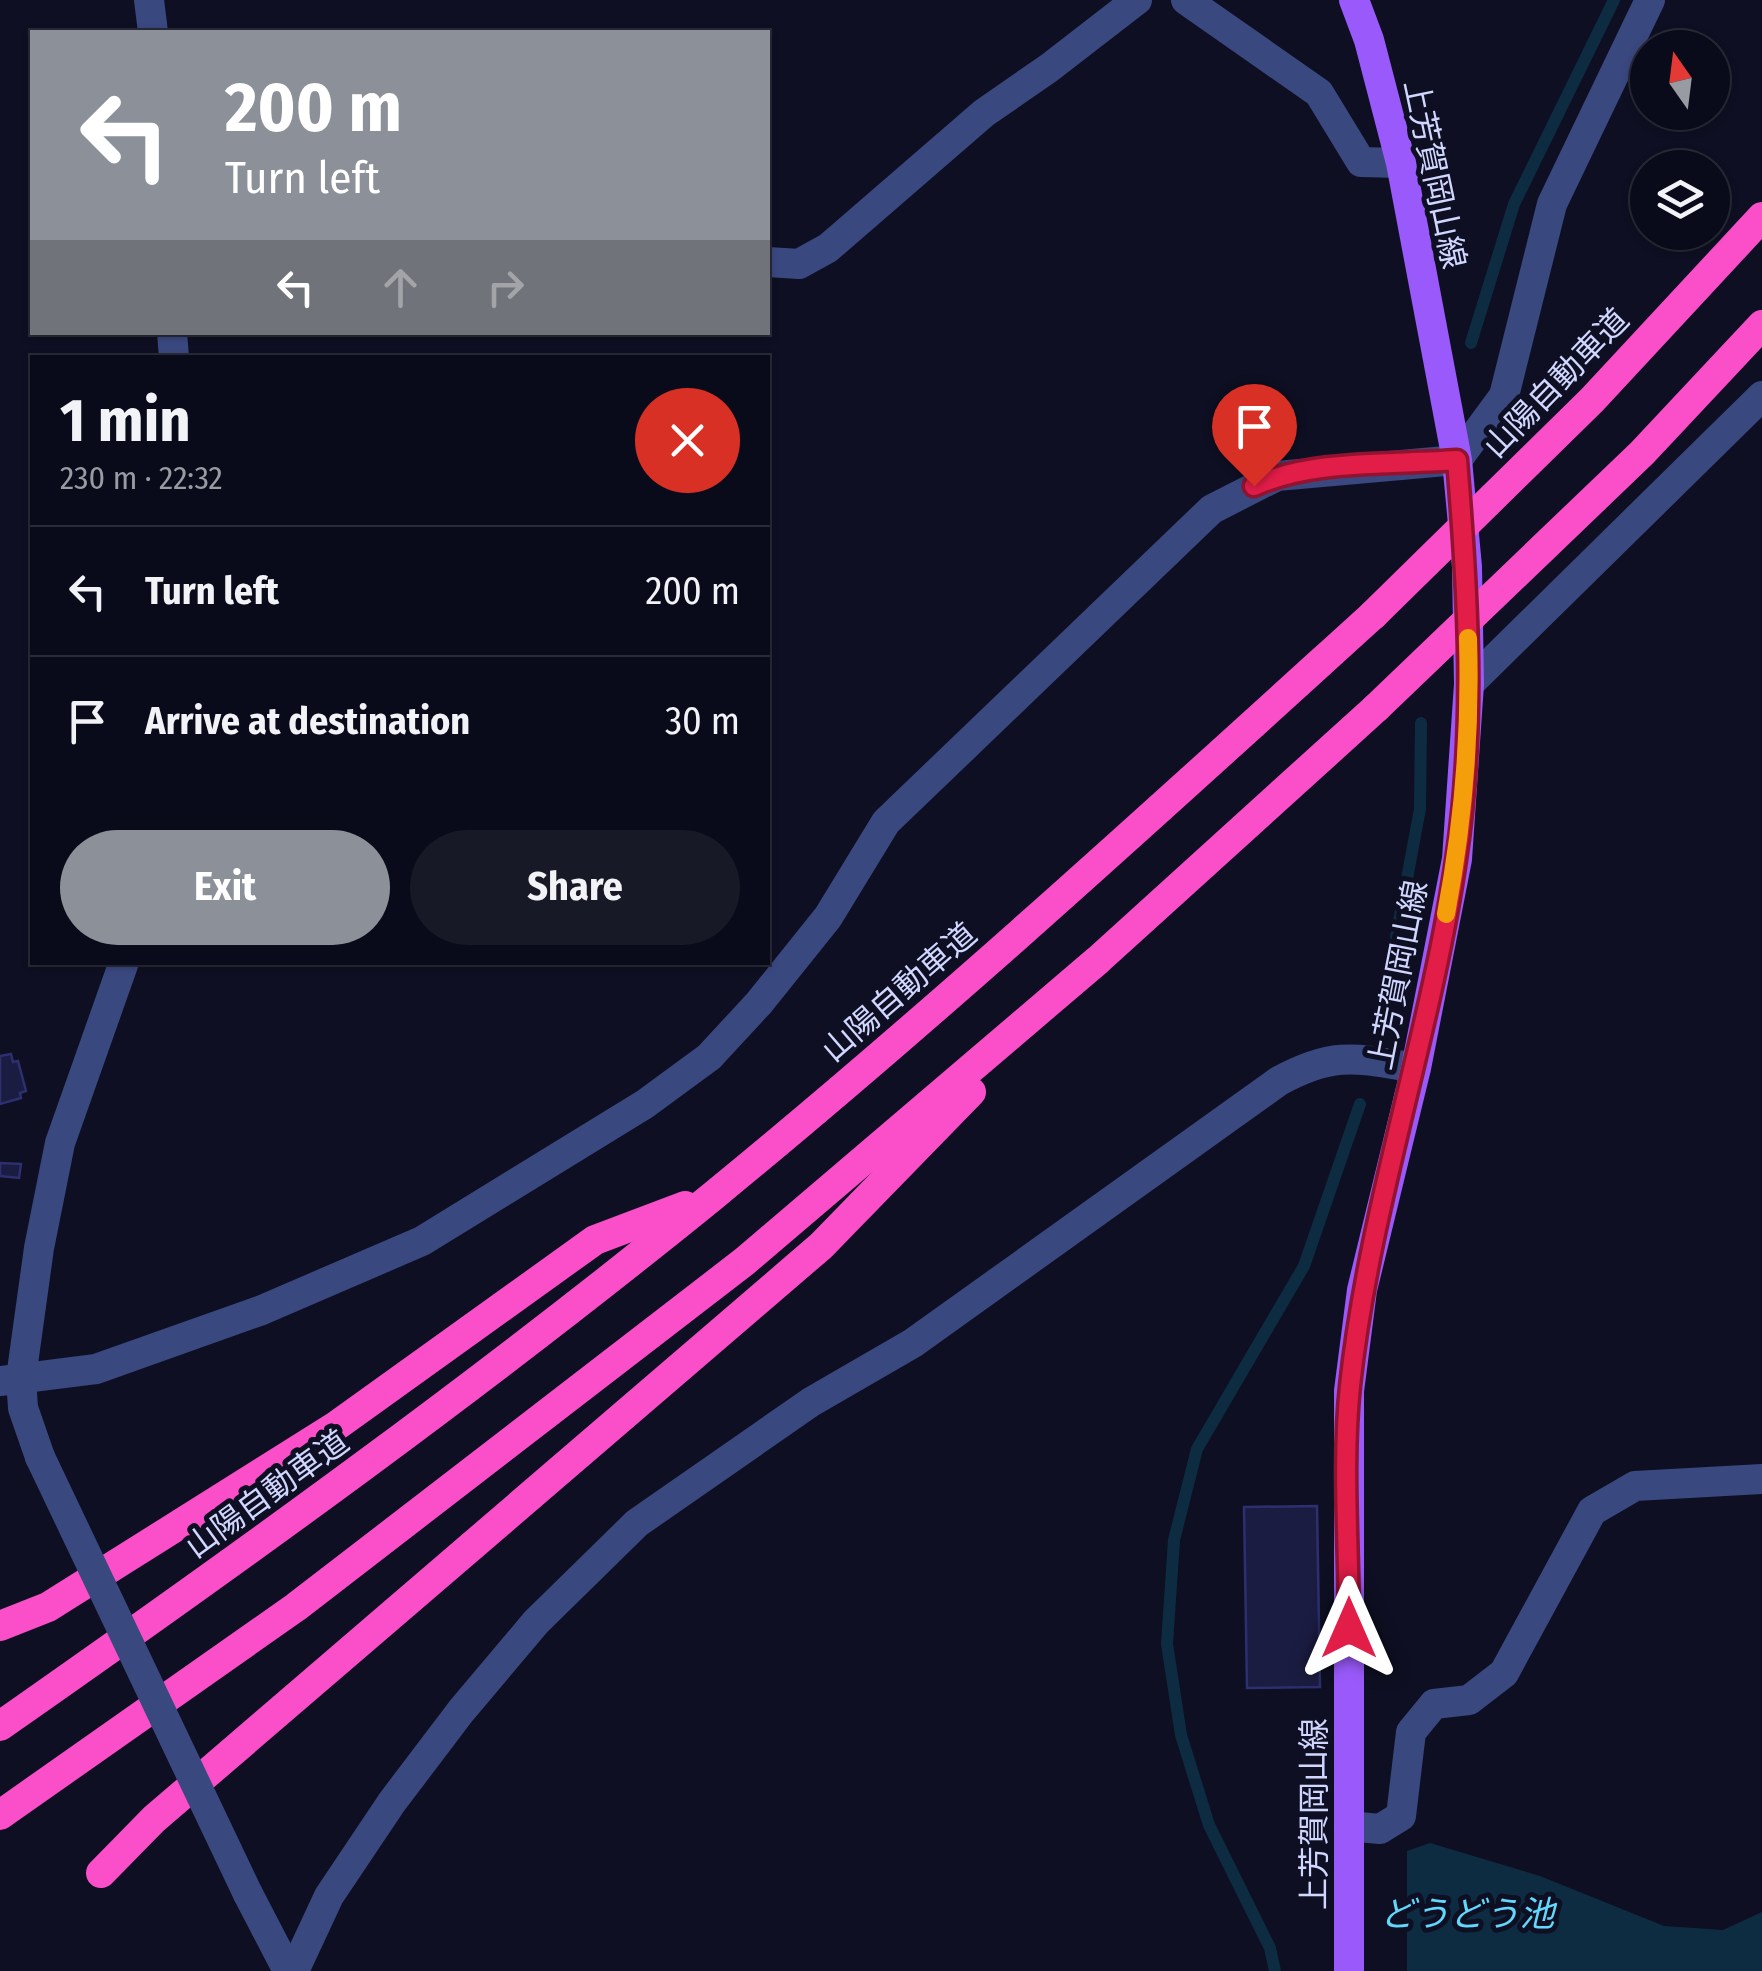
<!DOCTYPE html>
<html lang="en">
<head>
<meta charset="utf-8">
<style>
  :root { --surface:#0a0b1a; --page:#181927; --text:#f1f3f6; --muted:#999ba2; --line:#2a2b39; --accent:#8c9099 }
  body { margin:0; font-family:"Fira Sans Condensed","Noto Sans JP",sans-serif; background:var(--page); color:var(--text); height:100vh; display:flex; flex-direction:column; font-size:38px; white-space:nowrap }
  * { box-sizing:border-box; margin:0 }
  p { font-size:32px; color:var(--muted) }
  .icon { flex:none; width:55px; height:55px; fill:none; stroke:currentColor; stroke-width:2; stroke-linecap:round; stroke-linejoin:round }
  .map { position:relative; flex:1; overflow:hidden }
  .details { position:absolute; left:30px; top:355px; width:740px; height:610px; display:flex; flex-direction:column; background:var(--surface); border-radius:0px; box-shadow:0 2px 8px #0004,0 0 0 2px var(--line) }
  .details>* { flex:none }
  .top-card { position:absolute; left:30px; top:30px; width:740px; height:305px; border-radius:0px; box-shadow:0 2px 8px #0004,0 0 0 2px var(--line); background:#8c9099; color:#fff; overflow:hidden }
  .needle { width:65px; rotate:346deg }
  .controls { position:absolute; left:1630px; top:30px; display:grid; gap:20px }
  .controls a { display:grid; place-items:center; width:100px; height:100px; border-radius:50%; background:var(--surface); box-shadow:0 2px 8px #0004,0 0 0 2px var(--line); font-size:50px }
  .pin { position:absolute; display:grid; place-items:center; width:85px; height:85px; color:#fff; margin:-102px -42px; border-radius:50% 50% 50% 0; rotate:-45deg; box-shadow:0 0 10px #0007 }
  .pin .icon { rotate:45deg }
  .me { position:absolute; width:110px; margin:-55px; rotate:0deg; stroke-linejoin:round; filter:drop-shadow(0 0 8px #0008) }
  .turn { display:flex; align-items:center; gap:35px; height:210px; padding:0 30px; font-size:45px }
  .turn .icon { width:130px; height:130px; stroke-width:2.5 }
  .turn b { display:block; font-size:70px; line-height:85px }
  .lanes { display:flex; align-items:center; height:95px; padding:0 30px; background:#0003; justify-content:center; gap:50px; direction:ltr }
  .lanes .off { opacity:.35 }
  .round { display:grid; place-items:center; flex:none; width:105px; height:105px; border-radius:52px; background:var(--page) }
  .overview { display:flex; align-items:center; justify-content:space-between; height:170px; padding:0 30px }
  h1 { font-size:60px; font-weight:700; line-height:75px }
  .primary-button { display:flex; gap:20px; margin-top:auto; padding:20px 30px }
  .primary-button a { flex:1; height:115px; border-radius:60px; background:var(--accent); color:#fff; font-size:40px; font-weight:700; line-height:115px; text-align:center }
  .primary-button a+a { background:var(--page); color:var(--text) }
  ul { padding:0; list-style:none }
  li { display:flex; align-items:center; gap:30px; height:130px; padding:0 30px; border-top:2px solid var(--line) }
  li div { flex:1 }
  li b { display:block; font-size:38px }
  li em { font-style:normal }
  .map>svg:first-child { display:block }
</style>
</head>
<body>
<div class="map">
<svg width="1762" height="1971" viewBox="0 0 1762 1971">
  <rect width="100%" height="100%" fill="#0e0f22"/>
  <!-- water -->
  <path fill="#0d2c42" d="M 1430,1843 L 1540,1876 L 1664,1926 L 1723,1930 L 1762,1912 L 1762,1971 L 1407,1971 L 1407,1851 Z"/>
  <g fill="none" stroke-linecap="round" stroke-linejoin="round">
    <!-- stream -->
    <g stroke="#0d2c42" stroke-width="12">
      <path d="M 1471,343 L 1514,204 L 1614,0"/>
      <path d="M 1380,1023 L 1420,809 L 1421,723"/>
      <path d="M 1275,1971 L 1270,1948 L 1209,1825 L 1181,1735 L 1167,1644 L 1174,1540 L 1197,1449 L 1304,1266 L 1360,1104"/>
    </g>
  </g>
  <!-- building -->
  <g fill="#1b1c42" stroke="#2d2f6e" stroke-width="2.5">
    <path d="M 11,1054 L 13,1062 L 18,1061 L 26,1091 L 20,1093 L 21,1098 L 0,1104 L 0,1056 Z"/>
    <path d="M 0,1163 L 21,1164 L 19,1178 L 0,1176 Z"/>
    <path d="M 1317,1506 L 1320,1687 L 1247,1688 L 1244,1507 Z"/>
  </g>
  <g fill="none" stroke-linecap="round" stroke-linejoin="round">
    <!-- minor -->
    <g stroke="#3a4880" stroke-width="30">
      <path d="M 149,0 L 153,32"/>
      <path d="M 1186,0 L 1319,93 L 1361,162 L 1401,163"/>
      <path d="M 768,262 L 799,264 L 828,248 L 984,113 L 1049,68 L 1137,0"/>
      <path d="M 172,332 L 174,358"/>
      <path d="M 1469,684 L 1762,396"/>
      <path d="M 0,1381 L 96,1369 L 262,1310 L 422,1241 L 645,1104 L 709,1057 L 759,1003 L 828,917 L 886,822 L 1212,509 L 1277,476 L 1457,460 L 1504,396 L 1552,204 L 1650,0"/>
      <path d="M 40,1457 L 23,1408 L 21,1378 L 39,1248 L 60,1143 L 124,962"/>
      <path d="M 1349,1826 L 1380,1829 L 1401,1816 L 1411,1732 L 1434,1704 L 1469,1700 L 1504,1673 L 1592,1511 L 1635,1486 L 1762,1479"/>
      <path d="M 248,1894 L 288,1971"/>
      <path d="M 294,1971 L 329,1896 L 392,1802 L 461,1711 L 536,1622 L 637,1523 L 811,1402 L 913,1343 L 1279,1081 C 1334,1051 1356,1058 1416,1068"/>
    </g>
    <!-- major -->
    <path stroke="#9a5afb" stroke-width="30" d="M 1349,1971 L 1349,1391 L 1362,1290 L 1416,1068 L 1457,859 L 1469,684 L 1467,567 L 1457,460 L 1401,163 L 1369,40 L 1354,0"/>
    <!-- highway -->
    <g stroke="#fa4fc8" stroke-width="30">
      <path d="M 0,1626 L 48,1607 L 336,1426 L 595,1240 L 685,1206"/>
      <path d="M 0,1726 C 243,1556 483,1383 713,1196 C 940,1010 1156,812 1373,615"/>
      <path d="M 0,1815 L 296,1607 L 745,1261 L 1098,960 L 1376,708"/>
      <path d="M 101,1873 L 154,1819 L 821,1246 L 971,1092"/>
    </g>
    <!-- minor-bridge -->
    <path stroke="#3a4880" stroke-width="30" d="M 40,1457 L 248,1894"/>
    <!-- highway-bridge -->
    <g stroke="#fa4fc8" stroke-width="30">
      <path d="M 1373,615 L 1592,400 L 1762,217"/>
      <path d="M 1376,708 L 1642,453 L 1762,325"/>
    </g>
  </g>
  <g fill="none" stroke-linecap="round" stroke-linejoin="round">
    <!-- route casing -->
    <g stroke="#92132f" stroke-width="25">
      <path id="route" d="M 1254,486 C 1314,459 1392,465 1457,460 C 1468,593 1476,728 1456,860 C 1430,1037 1369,1208 1350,1386 C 1342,1461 1349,1552 1349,1628"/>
    </g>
    <!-- route -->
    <use href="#route" stroke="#e11d48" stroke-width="18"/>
    <!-- slow -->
    <path stroke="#f59e0b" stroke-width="18" d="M 1446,914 C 1463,824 1471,730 1468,638"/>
  </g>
  <g text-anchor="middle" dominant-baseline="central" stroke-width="10" stroke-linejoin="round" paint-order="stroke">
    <!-- street labels -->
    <g font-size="32" fill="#d0d6fe" stroke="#0e0f22">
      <text transform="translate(1435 174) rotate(78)">上芳賀岡山線</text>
      <text transform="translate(1556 383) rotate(-46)">山陽自動車道</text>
      <text transform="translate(1398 975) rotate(-79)">上芳賀岡山線</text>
      <text transform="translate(899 992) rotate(-41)">山陽自動車道</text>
      <text transform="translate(267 1494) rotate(-36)">山陽自動車道</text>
      <text transform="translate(1314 1814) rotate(-90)">上芳賀岡山線</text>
    </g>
    <!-- water labels -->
    <g font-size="35" font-style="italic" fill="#61d7fb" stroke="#0e0f22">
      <text x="1467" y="1914">どうどう池</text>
    </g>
  </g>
</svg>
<div class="controls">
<a><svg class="needle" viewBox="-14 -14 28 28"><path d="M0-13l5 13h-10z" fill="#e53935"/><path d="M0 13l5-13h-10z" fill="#999ba2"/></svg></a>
<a><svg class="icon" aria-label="layers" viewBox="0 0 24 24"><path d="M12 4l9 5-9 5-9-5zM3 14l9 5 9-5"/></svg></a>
</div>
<div class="pin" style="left:1254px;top:486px;background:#d93025"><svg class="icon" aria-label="arrive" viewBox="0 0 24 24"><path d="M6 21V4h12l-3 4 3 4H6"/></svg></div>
<svg class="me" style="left:1349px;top:1628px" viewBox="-20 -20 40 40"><path d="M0-17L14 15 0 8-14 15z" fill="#e11d48" stroke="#fff" stroke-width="4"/></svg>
<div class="top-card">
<div class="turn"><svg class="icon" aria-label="left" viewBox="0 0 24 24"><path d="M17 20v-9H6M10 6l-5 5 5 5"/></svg><div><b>200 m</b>Turn left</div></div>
<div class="lanes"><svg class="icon" aria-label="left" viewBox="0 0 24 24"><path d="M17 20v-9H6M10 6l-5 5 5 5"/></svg><svg class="icon off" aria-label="ahead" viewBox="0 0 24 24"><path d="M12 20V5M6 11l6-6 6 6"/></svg><svg class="icon off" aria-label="right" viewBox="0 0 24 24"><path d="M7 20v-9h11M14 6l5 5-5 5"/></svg></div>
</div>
<section class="details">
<div class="overview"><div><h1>1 min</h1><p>230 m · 22:32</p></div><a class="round" style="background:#d93025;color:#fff"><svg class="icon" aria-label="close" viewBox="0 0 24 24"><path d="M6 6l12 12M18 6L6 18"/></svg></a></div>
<ul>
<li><svg class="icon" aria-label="left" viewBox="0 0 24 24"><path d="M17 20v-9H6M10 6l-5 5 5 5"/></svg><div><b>Turn left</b></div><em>200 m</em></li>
<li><svg class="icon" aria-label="arrive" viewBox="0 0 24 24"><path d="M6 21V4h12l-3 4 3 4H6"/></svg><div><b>Arrive at destination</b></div><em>30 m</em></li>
</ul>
<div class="primary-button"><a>Exit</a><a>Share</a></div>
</section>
</div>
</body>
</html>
